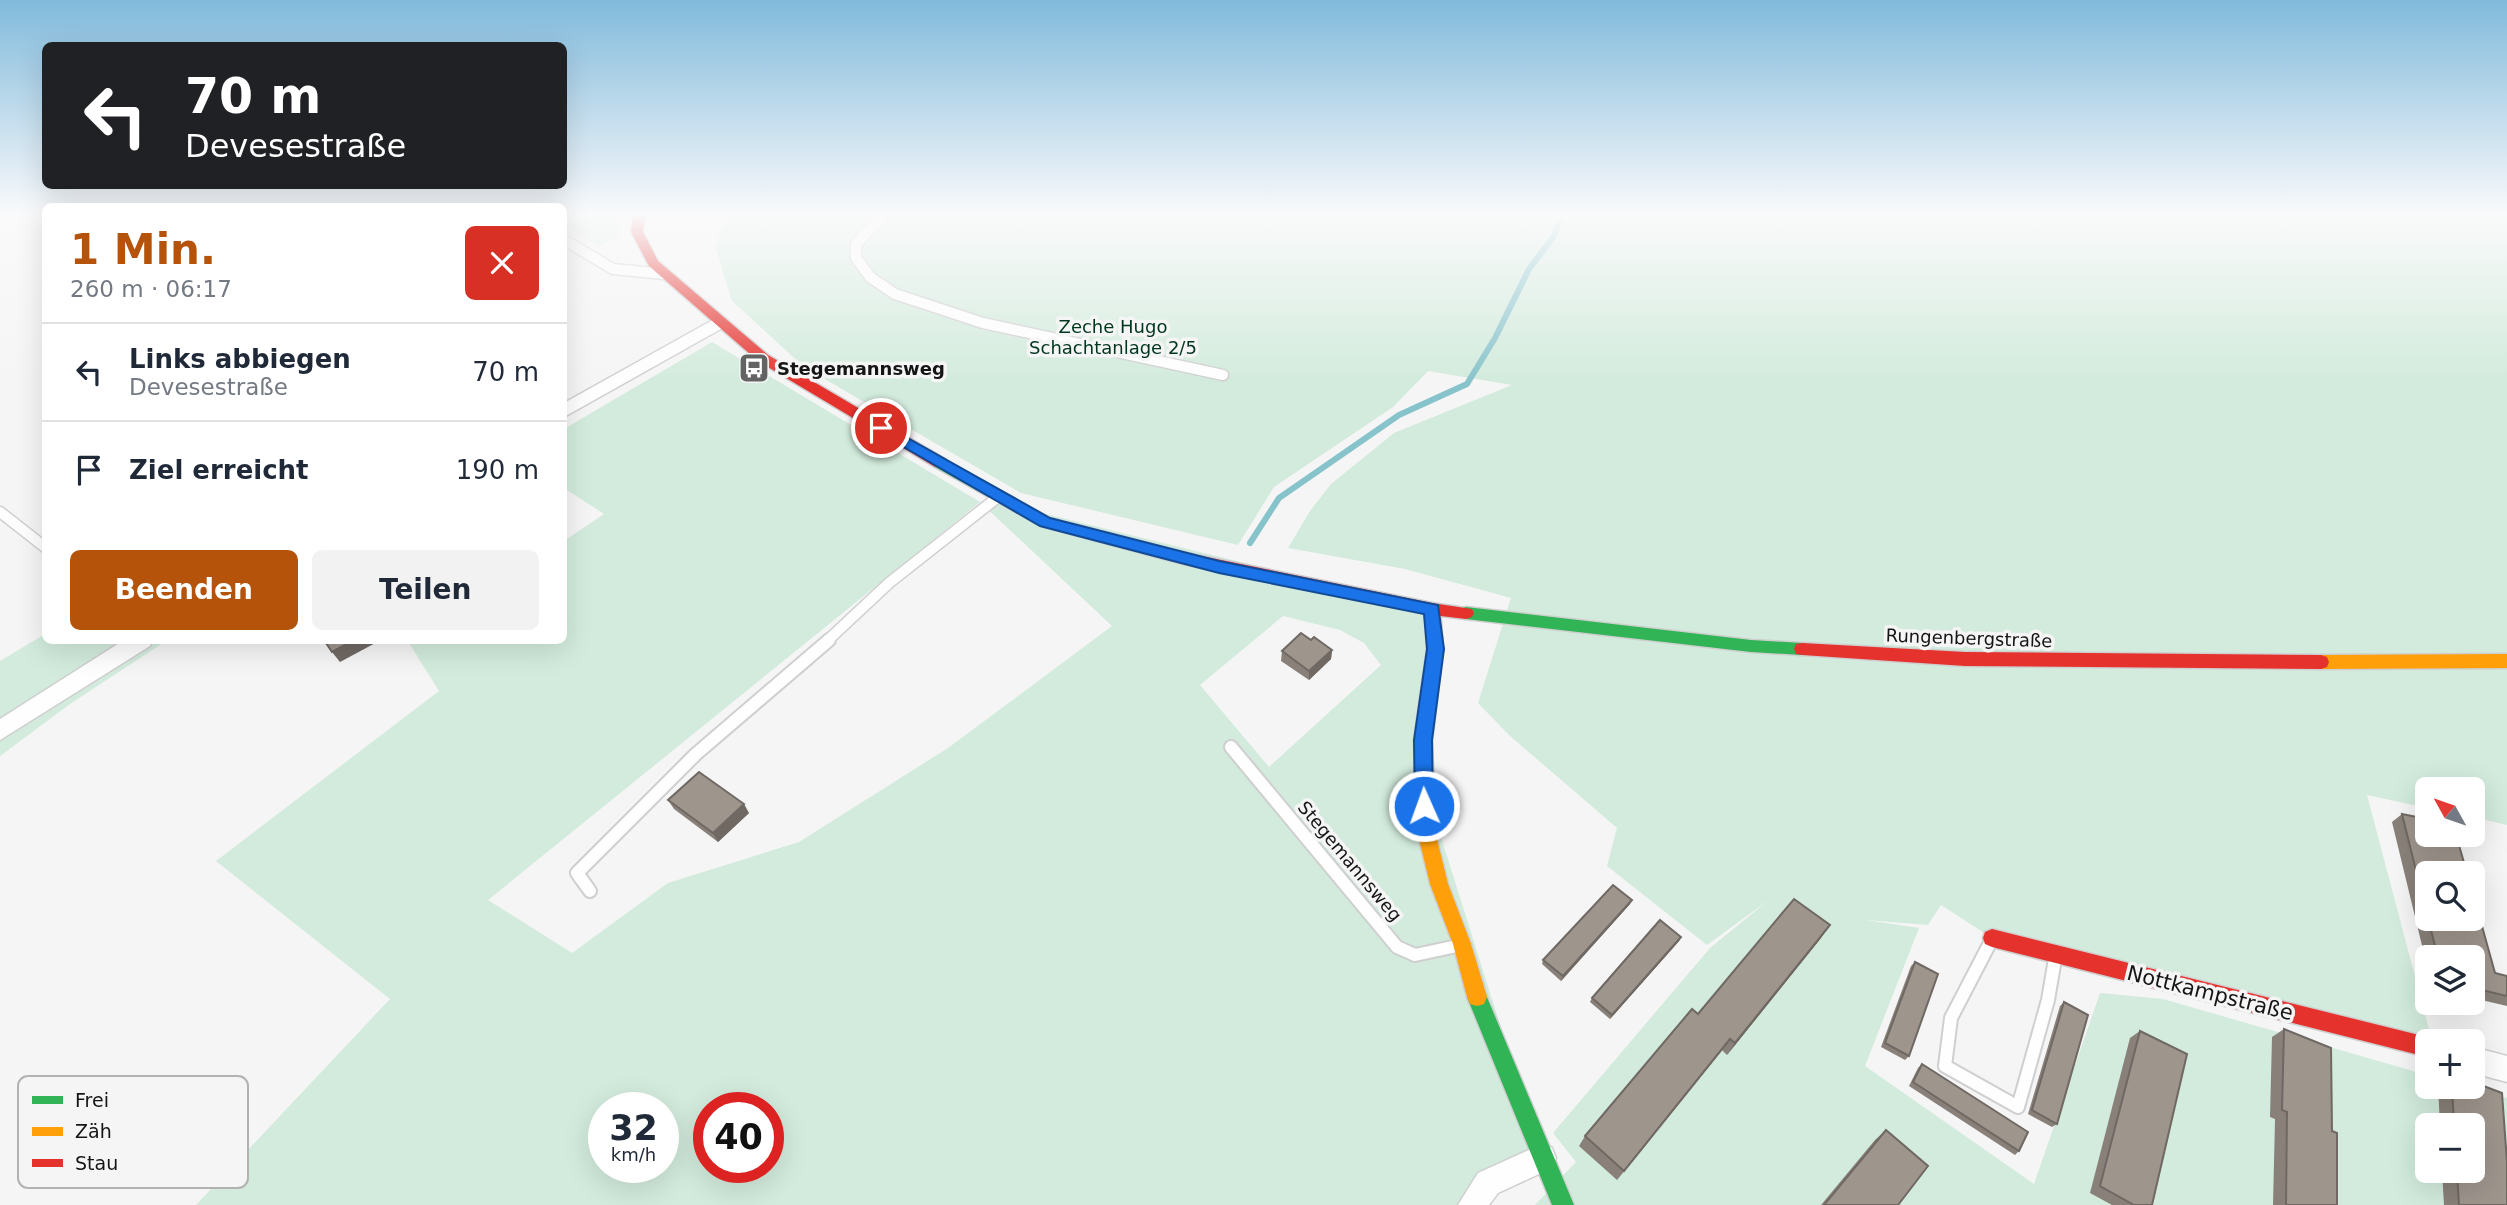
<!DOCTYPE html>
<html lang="de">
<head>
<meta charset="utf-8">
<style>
  :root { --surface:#fff; --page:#f2f2f3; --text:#1f2937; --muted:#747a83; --line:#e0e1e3; --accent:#b45309 }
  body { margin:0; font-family:"DejaVu Sans",sans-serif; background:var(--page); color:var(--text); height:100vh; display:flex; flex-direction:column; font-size:26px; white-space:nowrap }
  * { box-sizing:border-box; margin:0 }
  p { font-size:23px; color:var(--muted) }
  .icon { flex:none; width:38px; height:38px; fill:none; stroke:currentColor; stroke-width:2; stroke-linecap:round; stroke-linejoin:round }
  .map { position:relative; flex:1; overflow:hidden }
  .panel { position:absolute; left:42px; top:203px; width:525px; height:441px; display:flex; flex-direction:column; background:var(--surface); border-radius:10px; box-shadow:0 7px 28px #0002 }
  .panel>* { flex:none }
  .hud { position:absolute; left:42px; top:42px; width:525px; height:147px; border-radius:10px; box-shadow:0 7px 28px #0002; background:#202124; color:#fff; overflow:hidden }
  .needle { width:46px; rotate:310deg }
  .tools { position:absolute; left:2415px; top:777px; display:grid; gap:14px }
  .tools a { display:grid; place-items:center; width:70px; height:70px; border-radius:10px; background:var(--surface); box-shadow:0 7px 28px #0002; font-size:35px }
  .speed { position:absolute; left:588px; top:1092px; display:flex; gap:14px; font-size:35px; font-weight:700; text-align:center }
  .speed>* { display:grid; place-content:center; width:91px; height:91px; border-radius:50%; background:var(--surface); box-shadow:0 7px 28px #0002; line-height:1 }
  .speed small { font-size:18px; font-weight:400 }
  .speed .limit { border:10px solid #d22; background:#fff; color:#111 }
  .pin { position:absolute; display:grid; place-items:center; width:60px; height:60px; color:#fff; margin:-30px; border:4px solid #fff; border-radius:50%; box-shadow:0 2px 7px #0007 }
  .me { position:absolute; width:77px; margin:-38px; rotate:358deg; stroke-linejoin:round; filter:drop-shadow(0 0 5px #0008) }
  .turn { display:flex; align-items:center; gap:24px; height:147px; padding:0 28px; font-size:32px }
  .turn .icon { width:91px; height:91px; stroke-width:2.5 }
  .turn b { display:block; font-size:49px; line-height:60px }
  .round { display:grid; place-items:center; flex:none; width:74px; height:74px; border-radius:10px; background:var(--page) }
  .headline { display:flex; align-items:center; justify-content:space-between; height:119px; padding:0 28px }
  h1 { font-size:42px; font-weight:700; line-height:52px; color:var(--accent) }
  .action { display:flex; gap:14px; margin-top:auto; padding:14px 28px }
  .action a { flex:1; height:80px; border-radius:10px; background:var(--accent); color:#fff; font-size:28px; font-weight:700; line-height:80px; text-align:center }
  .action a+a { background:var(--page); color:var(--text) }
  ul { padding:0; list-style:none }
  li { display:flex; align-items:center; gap:21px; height:98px; padding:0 28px; border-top:2px solid var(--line) }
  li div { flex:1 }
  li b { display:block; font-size:26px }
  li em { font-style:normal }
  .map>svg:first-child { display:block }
</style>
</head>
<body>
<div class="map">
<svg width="2507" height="1205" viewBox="0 0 2507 1205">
  <rect width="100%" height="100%" fill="#f5f5f6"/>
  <!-- green -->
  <g fill="#d2ebdc" fill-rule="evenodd">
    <path d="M 621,214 L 620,236 L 599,247 L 564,225 L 564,214 Z"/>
    <path d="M 727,214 L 2507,214 L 2507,825 L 2473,817 L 2473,789 L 2427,789 L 2427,808 L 2367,795 L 2432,1041 L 2427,1041 L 2427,1047 L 1992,938 L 1941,905 L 1928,925 L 1866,920 L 1919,928 L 1865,1066 L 2034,1184 L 2100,993 L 2163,999 L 2427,1075 L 2427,1087 L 2467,1087 L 2507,1098 L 2507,1205 L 1535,1205 L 1576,1162 L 1553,1133 L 1710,948 L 1770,899 L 1707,945 L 1607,866 L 1617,828 L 1509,735 L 1478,703 L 1511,598 L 1405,569 L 1288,548 L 1310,511 L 1331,484 L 1394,433 L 1512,385 L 1428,371 L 1393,407 L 1274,487 L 1238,545 L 1021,493 L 804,367 L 732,301 L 715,247 ZM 2427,1125 L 2473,1125 L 2473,1171 L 2427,1171 Z"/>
    <path d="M 712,342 L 980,502 L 993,501 L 1432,609 L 1423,780 L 1542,1158 L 1472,1205 L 196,1205 L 390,999 L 216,861 L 439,691 L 409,643 L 414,641 L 564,640 L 564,541 L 604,514 L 564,488 L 564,429 ZM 980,502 L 1112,626 L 948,748 L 799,842 L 668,883 L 572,953 L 488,900 ZM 1283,616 L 1340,630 L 1364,643 L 1381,665 L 1269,767 L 1200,685 ZM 604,1108 L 663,1108 L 663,1167 L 604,1167 ZM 709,1108 L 768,1108 L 768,1167 L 709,1167 Z"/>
    <path d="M 45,634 L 46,640 L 166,641 L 70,704 L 0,756 L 0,661 Z"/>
  </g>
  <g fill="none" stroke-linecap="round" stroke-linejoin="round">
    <!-- stream -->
    <path stroke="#87c3ca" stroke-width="6" d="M 1250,543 L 1279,498 L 1399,415 L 1467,384 L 1495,338 L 1529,269 L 1554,236 L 1559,223"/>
    <!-- lane-far1 casing -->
    <g stroke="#cfcfd0" stroke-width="13">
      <g id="lane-far1">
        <path d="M 884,214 L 856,244 L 856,258 L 870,277 L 895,294 L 983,323 L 1223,375"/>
        <path d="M 564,240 L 613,269 L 664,274"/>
        <path d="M 0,512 L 46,548"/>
        <path d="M 827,641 L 889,583 L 998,497"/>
      </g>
    </g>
    <!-- lane casing -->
    <g stroke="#cfcfd0" stroke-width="16">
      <g id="lane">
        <path d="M 1231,747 L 1397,947 L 1415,955 L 1457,946"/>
        <path d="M 590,891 L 577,873 L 696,754 L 829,640"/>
        <path d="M 1991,941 L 1951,1018 L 1945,1066 L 2018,1107 L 2048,1000 L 2055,959"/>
      </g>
    </g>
    <!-- street casing -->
    <g stroke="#cfcfd0" stroke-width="3">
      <g id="street">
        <path d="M 720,316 L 729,322 L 726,326 L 564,417 L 564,403 Z"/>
        <path d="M 124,640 L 152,640 L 150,646 L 0,740 L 0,719 Z"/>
        <path d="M 2473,1047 L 2507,1056 L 2507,1082 L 2473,1073 Z"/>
        <path d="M 1542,1144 L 1552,1148 L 1556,1158 L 1552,1168 L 1498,1193 L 1489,1205 L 1458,1205 L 1478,1173 Z"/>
      </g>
    </g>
    <!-- fast casing -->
    <g stroke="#cfcfd0" stroke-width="3">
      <g id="fast">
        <path d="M 940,458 L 1050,518 L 1187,553 L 1195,559 L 1187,565 L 1041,526 L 935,467 L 933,463 L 935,459 Z"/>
        <path d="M 1466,607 L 1751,640 L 1802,643 L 1808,644 L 1810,649 L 1808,654 L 1802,655 L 1751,652 L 1466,619 L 1460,617 L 1458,613 L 1460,609 Z"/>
        <path d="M 1477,988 L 1484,990 L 1574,1205 L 1552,1205 L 1467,997 L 1470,990 Z"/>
      </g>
    </g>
    <!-- slow casing -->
    <g stroke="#cfcfd0" stroke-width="3">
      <g id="slow">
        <path d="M 1432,603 L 1438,605 L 1440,609 L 1443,649 L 1432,740 L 1435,831 L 1448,884 L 1471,944 L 1487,997 L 1484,1004 L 1477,1006 L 1470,1004 L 1467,997 L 1453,944 L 1430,884 L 1417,831 L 1414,740 L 1427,649 L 1424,609 L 1426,605 Z"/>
        <path d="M 2507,654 L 2507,668 L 2321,669 L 2315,667 L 2313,662 L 2315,657 L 2321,655 Z"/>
      </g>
    </g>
    <!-- jam casing -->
    <g stroke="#cfcfd0" stroke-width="3">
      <g id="jam">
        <path d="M 633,214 L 645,214 L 643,232 L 658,261 L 768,355 L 945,459 L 947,463 L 945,467 L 935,467 L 758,361 L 649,266 L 631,232 Z"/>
        <path d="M 1187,553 L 1432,603 L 1472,609 L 1474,613 L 1472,617 L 1466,619 L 1432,615 L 1187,565 L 1179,559 Z"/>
        <path d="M 1802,643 L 1965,652 L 2321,655 L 2327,657 L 2329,662 L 2327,667 L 2321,669 L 1965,666 L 1802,655 L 1796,654 L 1794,649 L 1796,644 Z"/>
        <path d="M 1992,929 L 2427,1037 L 2435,1041 L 2427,1041 L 2427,1057 L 1992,947 L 1985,944 L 1983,938 L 1985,932 Z"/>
      </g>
    </g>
    <!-- lane-far1 -->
    <use href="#lane-far1" stroke="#fefefe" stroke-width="10"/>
    <!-- lane -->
    <use href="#lane" stroke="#fefefe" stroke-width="12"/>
    <!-- street -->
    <use href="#street" fill="#fefefe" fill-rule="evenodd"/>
    <!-- fast -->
    <use href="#fast" fill="#30b455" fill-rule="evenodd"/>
    <!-- slow -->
    <use href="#slow" fill="#ff9f0a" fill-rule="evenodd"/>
    <!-- jam -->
    <use href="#jam" fill="#e5322d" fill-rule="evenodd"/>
  </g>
  <!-- wall -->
  <g fill="#888079">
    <path d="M 1311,640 L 1332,650 L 1331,659 L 1309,680 L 1281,661 L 1282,651 Z"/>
    <path d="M 668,800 L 749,813 L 718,842 L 674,809 Z"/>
    <path d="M 2402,814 L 2427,873 L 2427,919 L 2473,919 L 2495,973 L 2507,976 L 2507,1006 L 2473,998 L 2473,957 L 2427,957 L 2427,966 L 2392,822 Z"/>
    <path d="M 1630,904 L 1561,981 L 1542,964 L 1543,960 Z"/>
    <path d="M 1681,937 L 1679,941 L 1610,1019 L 1590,1002 L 1592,998 Z"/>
    <path d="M 1821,938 L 1727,1055 L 1722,1050 L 1617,1180 L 1579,1146 L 1585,1136 Z"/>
    <path d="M 1915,962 L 1909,1056 L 1905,1060 L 1881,1047 L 1911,966 Z"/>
    <path d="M 2064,1002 L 2057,1124 L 2052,1127 L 2028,1114 L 2060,1006 Z"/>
    <path d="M 2284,1029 L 2332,1131 L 2337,1205 L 2273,1205 L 2275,1119 L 2270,1117 L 2272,1037 Z"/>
    <path d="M 2140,1031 L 2152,1205 L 2112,1205 L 2090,1193 L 2130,1038 Z"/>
    <path d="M 1922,1064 L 2019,1151 L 2015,1155 L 1909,1086 L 1918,1068 Z"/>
    <path d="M 2438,1087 L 2473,1087 L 2507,1205 L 2444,1205 L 2442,1171 L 2473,1171 L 2473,1125 L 2440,1125 Z"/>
    <path d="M 1886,1130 L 1898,1205 L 1821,1205 L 1875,1140 Z"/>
  </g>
  <!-- shaded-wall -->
  <g fill="#6f6863">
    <path d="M 354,640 L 381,640 L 340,662 L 332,652 Z"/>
    <path d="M 1332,650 L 1331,659 L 1309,680 L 1309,671 Z"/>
    <path d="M 744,804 L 749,813 L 718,842 L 713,833 Z"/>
    <path d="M 1632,900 L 1630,904 L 1561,981 L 1563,976 Z"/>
    <path d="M 1830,925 L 1821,938 L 1727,1055 L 1735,1043 Z"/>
    <path d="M 1681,937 L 1679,941 L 1610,1019 L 1612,1015 Z"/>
    <path d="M 1730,1039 L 1722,1050 L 1617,1180 L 1624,1171 Z"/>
  </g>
  <!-- building -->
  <g fill="#9e958d" stroke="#6f6863" stroke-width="2">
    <path d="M 1301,633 L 1311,640 L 1314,637 L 1332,650 L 1309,671 L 1282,651 Z"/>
    <path d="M 324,640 L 354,640 L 332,652 Z"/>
    <path d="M 699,772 L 744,804 L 713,833 L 668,800 Z"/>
    <path d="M 2402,814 L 2427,819 L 2427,835 L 2456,835 L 2467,873 L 2427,873 L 2427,915 Z"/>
    <path d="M 1613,885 L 1632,900 L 1563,976 L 1543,960 Z"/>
    <path d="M 2473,894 L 2495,973 L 2507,976 L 2507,996 L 2473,988 L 2473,957 L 2438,957 L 2428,919 L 2473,919 Z"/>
    <path d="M 1794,899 L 1830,925 L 1735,1043 L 1730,1039 L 1624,1171 L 1585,1136 L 1692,1009 L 1698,1014 Z"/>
    <path d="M 1660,920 L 1681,937 L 1612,1015 L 1592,998 Z"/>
    <path d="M 1915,962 L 1938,974 L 1909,1056 L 1885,1043 Z"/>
    <path d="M 2064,1002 L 2088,1015 L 2057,1124 L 2032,1110 Z"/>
    <path d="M 2284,1029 L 2331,1048 L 2332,1131 L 2337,1133 L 2337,1205 L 2286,1205 L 2287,1112 L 2282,1110 Z"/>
    <path d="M 2140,1031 L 2187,1054 L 2152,1205 L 2134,1205 L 2100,1186 Z"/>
    <path d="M 1922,1064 L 2028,1132 L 2019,1151 L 1913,1082 Z"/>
    <path d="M 2473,1082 L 2502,1093 L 2507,1162 L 2507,1205 L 2459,1205 L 2457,1171 L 2473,1171 L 2473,1125 L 2454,1125 L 2452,1087 L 2473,1087 Z"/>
    <path d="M 1886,1130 L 1928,1166 L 1898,1205 L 1824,1205 Z"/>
  </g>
  <!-- sky -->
  <linearGradient id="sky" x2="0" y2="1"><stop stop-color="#81badc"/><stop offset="0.56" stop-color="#fafafb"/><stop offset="1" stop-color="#fafafb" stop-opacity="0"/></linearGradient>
  <rect width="2507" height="383" fill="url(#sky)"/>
  <!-- route -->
  <path fill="#1a73e8" stroke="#114b97" stroke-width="2" d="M 881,423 L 1050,518 L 1219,561 L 1438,605 L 1444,649 L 1432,740 L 1433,806 L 1430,811 L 1424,813 L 1418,811 L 1415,806 L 1414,740 L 1427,649 L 1424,614 L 1219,573 L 1040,526 L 876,431 L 876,424 Z"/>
  <!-- icons -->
  <defs>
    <g id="bus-square" transform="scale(1.575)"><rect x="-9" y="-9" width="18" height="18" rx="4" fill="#636364" stroke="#f5f5f6"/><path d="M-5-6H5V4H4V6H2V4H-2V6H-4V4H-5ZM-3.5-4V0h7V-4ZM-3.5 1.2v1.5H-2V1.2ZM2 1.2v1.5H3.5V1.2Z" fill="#fff"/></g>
  </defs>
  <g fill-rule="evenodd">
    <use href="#bus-square" x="754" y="368"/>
  </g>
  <g text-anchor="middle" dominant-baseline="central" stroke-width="7" stroke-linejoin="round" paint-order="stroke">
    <!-- park labels -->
    <g font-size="18" fill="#00351e" stroke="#f5f5f6">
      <text x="1113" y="326">Zeche Hugo<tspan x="1113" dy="21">Schachtanlage 2/5</tspan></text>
    </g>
    <!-- poi labels -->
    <g font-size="18" font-weight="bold" fill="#151515" stroke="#f5f5f6" text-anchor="start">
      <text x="777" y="368">Stegemannsweg</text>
    </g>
    <!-- street labels -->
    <g font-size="18" fill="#151515" stroke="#f5f5f6">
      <text transform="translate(1969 638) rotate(2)">Rungenbergstraße</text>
      <text transform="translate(1350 861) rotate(50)">Stegemannsweg</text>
    </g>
    <!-- near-street labels -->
    <g font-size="21" fill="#151515" stroke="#f5f5f6">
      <text transform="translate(2210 993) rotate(14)">Nottkampstraße</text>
    </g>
  </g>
  <!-- legend -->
  <rect x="18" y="1076" width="230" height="112" rx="10" fill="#f5f5f6" stroke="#b2b2b2" stroke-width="2"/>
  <rect x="32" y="1096" width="31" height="8" fill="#30b455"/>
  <rect x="32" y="1127" width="31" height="9" fill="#ff9f0a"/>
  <rect x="32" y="1159" width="31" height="8" fill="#e5322d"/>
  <g font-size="19" fill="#151515">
    <text x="75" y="1107">Frei</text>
    <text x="75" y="1138">Zäh</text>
    <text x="75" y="1170">Stau</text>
  </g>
</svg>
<div class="tools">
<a><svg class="needle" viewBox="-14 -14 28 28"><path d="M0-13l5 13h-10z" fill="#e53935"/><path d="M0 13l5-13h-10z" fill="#747a83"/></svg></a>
<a><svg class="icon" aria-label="search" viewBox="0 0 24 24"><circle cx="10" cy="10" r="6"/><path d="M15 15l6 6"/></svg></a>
<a><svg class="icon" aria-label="layers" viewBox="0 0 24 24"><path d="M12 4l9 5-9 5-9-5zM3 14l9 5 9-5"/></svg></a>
<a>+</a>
<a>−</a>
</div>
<div class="speed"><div>32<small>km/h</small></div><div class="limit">40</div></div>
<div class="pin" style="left:881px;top:428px;background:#d93025"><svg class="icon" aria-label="arrive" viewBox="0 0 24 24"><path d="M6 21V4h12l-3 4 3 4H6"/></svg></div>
<svg class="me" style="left:1424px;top:806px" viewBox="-20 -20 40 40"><circle r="17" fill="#1a73e8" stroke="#fff" stroke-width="3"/><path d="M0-11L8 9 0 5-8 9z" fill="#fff"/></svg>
<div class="hud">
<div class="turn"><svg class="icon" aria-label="left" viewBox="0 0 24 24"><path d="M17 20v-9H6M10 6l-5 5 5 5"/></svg><div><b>70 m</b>Devesestraße</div></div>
</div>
<section class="panel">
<div class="headline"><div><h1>1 Min.</h1><p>260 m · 06:17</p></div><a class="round" style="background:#d93025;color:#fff"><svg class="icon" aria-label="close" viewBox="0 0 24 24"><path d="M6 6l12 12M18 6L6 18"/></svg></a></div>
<ul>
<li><svg class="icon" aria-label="left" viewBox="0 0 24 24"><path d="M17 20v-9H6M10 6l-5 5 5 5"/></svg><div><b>Links abbiegen</b><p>Devesestraße</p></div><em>70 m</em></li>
<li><svg class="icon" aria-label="arrive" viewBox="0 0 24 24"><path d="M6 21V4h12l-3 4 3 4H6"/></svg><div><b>Ziel erreicht</b></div><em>190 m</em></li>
</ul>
<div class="action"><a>Beenden</a><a>Teilen</a></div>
</section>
</div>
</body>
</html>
